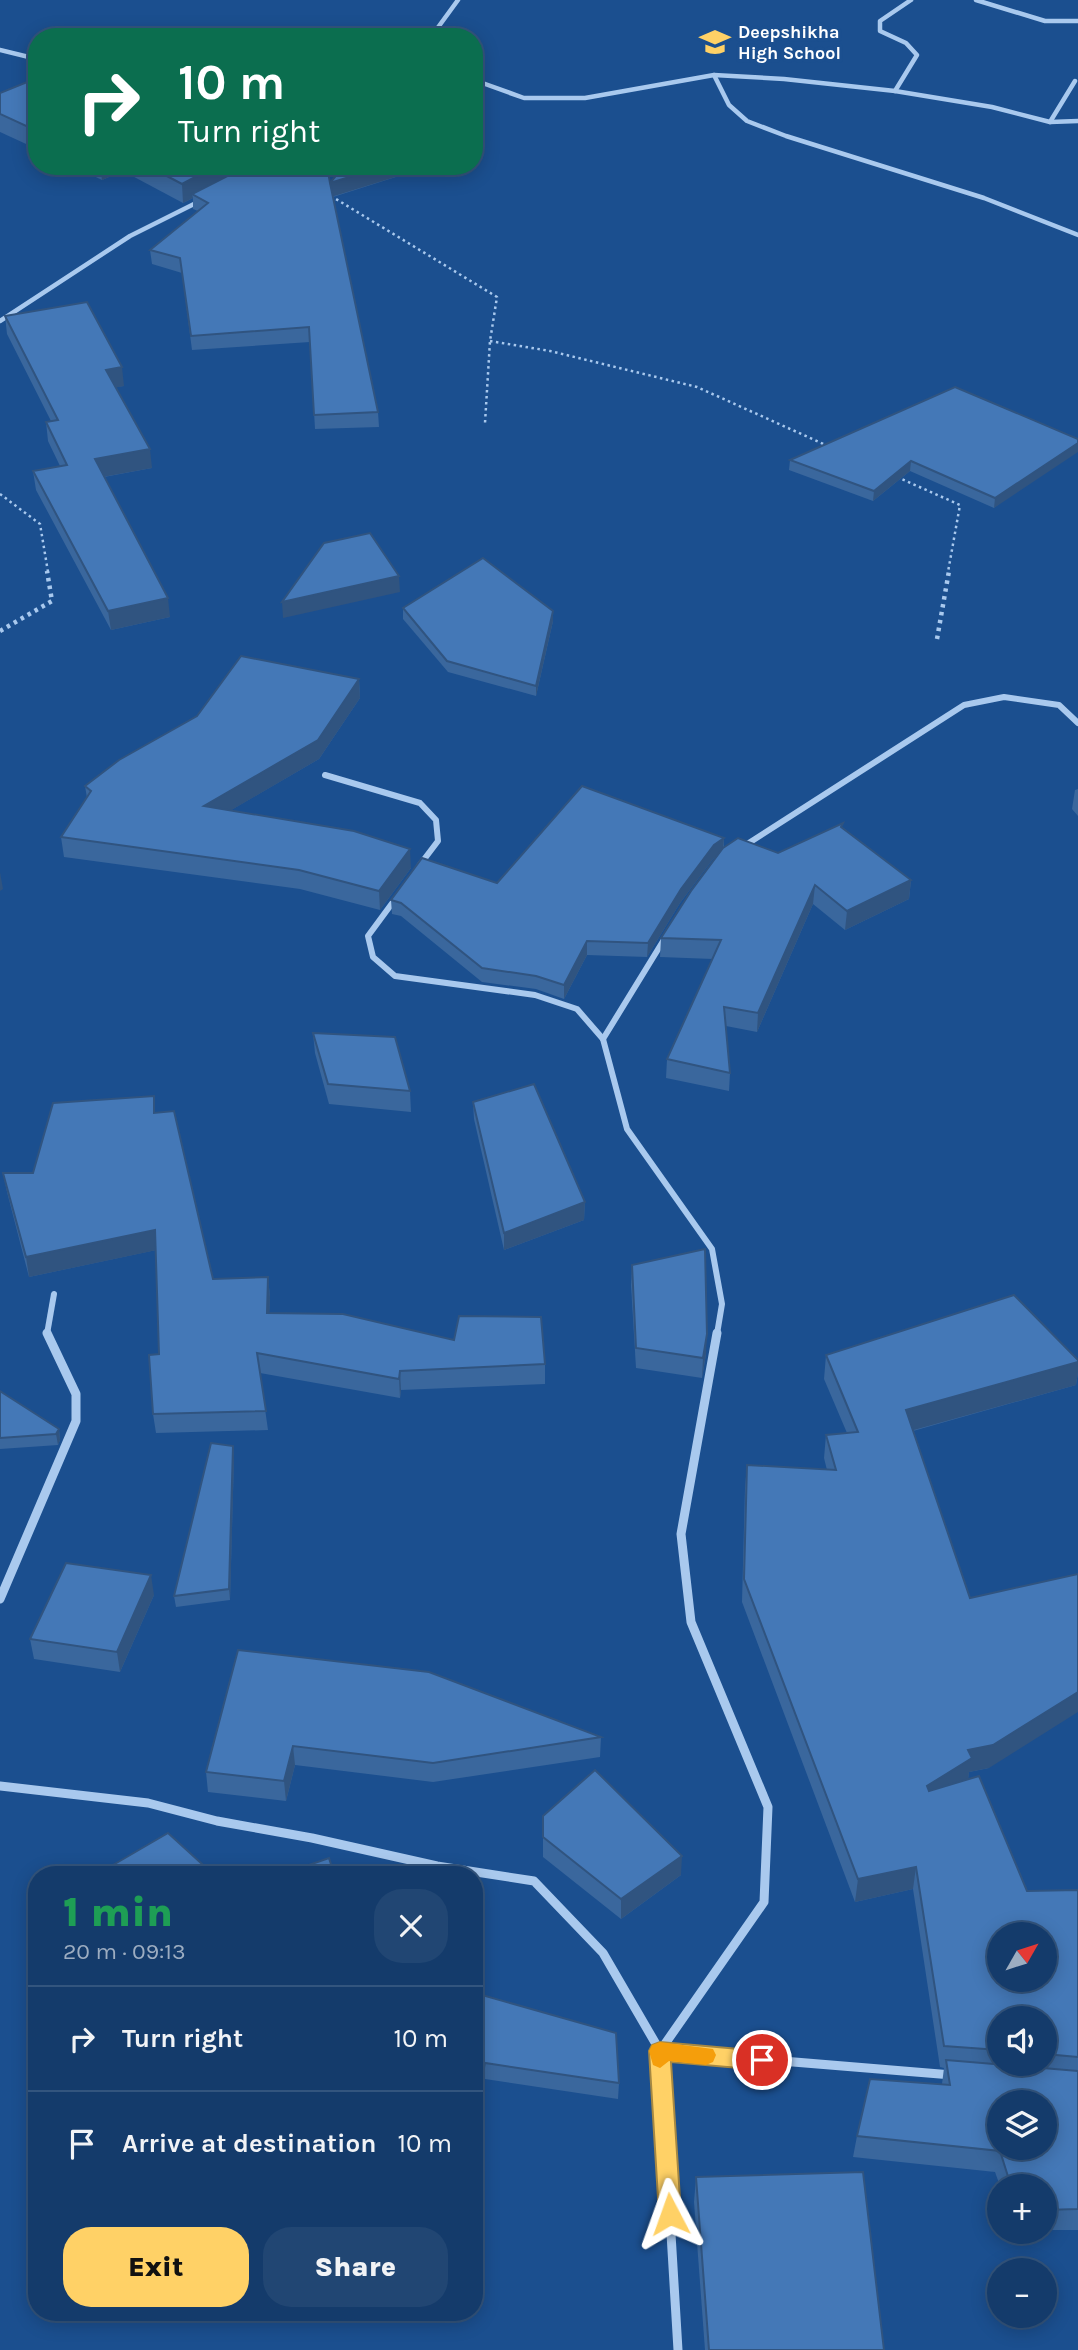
<!DOCTYPE html>
<html lang="en">
<head>
<meta charset="utf-8">
<style>
  :root { --surface:#143b6b; --page:#214673; --text:#f1f3f6; --muted:#9dadc1; --line:#33557e; --accent:#ffd166 }
  body { margin:0; font-family:Karla,sans-serif; background:var(--page); color:var(--text); height:100vh; display:flex; flex-direction:column; font-size:26px; white-space:nowrap }
  * { box-sizing:border-box; margin:0 }
  p { font-size:23px; color:var(--muted) }
  .icon { flex:none; width:38px; height:38px; fill:none; stroke:currentColor; stroke-width:2; stroke-linecap:round; stroke-linejoin:round }
  .map { position:relative; flex:1; overflow:hidden }
  .side { position:absolute; left:28px; top:1866px; width:455px; height:455px; display:flex; flex-direction:column; background:var(--surface); border-radius:28px; box-shadow:0 4px 18px #0003,0 0 0 2px var(--line) }
  .side>* { flex:none }
  .top-card { position:absolute; left:28px; top:28px; width:455px; height:147px; border-radius:28px; box-shadow:0 4px 18px #0003,0 0 0 2px var(--line); background:#0b6e4f; color:#fff; overflow:hidden }
  .needle { width:46px; rotate:51deg }
  .fabs { position:absolute; left:987px; top:1922px; display:grid; gap:14px }
  .fabs a { display:grid; place-items:center; width:70px; height:70px; border-radius:50%; background:var(--surface); box-shadow:0 4px 18px #0003,0 0 0 2px var(--line); font-size:35px }
  .pin { position:absolute; display:grid; place-items:center; width:60px; height:60px; color:#fff; margin:-30px; border:4px solid #fff; border-radius:50%; box-shadow:0 2px 7px #0007 }
  .me { position:absolute; width:77px; margin:-38px; rotate:356deg; stroke-linejoin:round; filter:drop-shadow(0 0 5px #0008) }
  .turn { display:flex; align-items:center; gap:24px; height:147px; padding:0 35px; font-size:32px }
  .turn .icon { width:91px; height:91px; stroke-width:2.5 }
  .turn b { display:block; font-size:49px; line-height:60px }
  .round { display:grid; place-items:center; flex:none; width:74px; height:74px; border-radius:28px; background:var(--page) }
  .overview { display:flex; align-items:center; justify-content:space-between; height:119px; padding:0 35px }
  h1 { font-size:42px; font-weight:800; line-height:52px; color:#1e9e55 }
  .primary-button { display:flex; gap:14px; margin-top:auto; padding:14px 35px }
  .primary-button a { flex:1; height:80px; border-radius:28px; background:var(--accent); color:#111; font-size:28px; font-weight:800; line-height:80px; text-align:center }
  .primary-button a+a { background:var(--page); color:var(--text) }
  ul { padding:0; list-style:none }
  li { display:flex; align-items:center; gap:21px; height:105px; padding:0 35px; border-top:2px solid var(--line) }
  li div { flex:1 }
  li b { display:block; font-size:26px }
  li em { font-style:normal }
  .map>svg:first-child { display:block }
</style>
</head>
<body>
<div class="map">
<svg width="1078" height="2350" viewBox="0 0 1078 2350">
  <rect width="100%" height="100%" fill="#1b4f8f"/>
  <g fill="none" stroke-linecap="round" stroke-linejoin="round">
    <!-- path-far1 -->
    <g stroke="#a9c9ee" stroke-width="2.5" stroke-dasharray="2.5 3.5" stroke-linecap="butt">
      <path d="M 331,196 L 497,297 L 490,341 L 485,423"/>
      <path d="M 490,341 L 550,351 L 697,387 L 828,446"/>
      <path d="M 897,477 L 960,505 L 948,572"/>
      <path d="M 0,494 L 40,524 L 48,572"/>
    </g>
    <!-- path -->
    <g stroke="#a9c9ee" stroke-width="4.5" stroke-dasharray="3.5 4.5" stroke-linecap="butt">
      <path d="M 0,631 L 52,601 L 47,571"/>
      <path d="M 937,639 L 949,571"/>
    </g>
    <!-- street-far2 -->
    <g stroke="#a9c9ee" stroke-width="4.5">
      <path d="M 976,0 L 1045,21 L 1078,21"/>
      <path d="M 431,37 L 458,0"/>
      <path d="M 0,50 L 37,59"/>
      <path d="M 714,75 L 729,105 L 747,121 L 786,136 L 984,198 L 1078,235"/>
      <path d="M 474,80 L 524,98 L 585,98 L 714,75 L 784,79 L 895,91 L 992,107 L 1050,122 L 1078,121"/>
      <path d="M 895,91 L 917,55 L 906,43 L 880,31 L 880,21 L 911,0"/>
      <path d="M 1050,122 L 1075,81"/>
      <path d="M 0,321 L 130,236 L 200,201"/>
    </g>
    <!-- street-far1 -->
    <g stroke="#a9c9ee" stroke-width="6">
      <path d="M 325,775 L 420,803 L 436,820 L 438,841 L 419,866"/>
      <path d="M 741,848 L 964,705 L 1004,697 L 1059,705 L 1078,723"/>
      <path d="M 396,898 L 368,936 L 373,957 L 395,976 L 535,995 L 577,1009 L 603,1039 L 627,1129 L 712,1249 L 722,1304 L 717,1334"/>
      <path d="M 603,1039 L 665,938"/>
      <path d="M 47,1334 L 54,1294"/>
    </g>
    <!-- street -->
    <g stroke="#a9c9ee" stroke-width="9">
      <path d="M 0,1599 L 76,1421 L 76,1394 L 47,1333"/>
      <path d="M 0,1786 L 148,1803 L 217,1821 L 312,1838 L 437,1866 L 534,1881 L 603,1953 L 660,2051 L 952,2075"/>
      <path d="M 678,2350 L 660,2051 L 764,1902 L 768,1807 L 691,1622 L 681,1534 L 717,1333"/>
    </g>
  </g>
  <!-- wall -->
  <g fill="#3a679d" fill-rule="evenodd">
    <path d="M 37,78 L 37,149 L 0,132 L 0,93 Z"/>
    <path d="M 73,166 L 327,166 L 330,183 L 344,166 L 426,166 L 424,168 L 333,197 L 378,412 L 379,427 L 315,429 L 310,342 L 192,350 L 182,273 L 152,264 L 150,250 L 198,211 L 193,209 L 193,198 L 183,203 L 123,171 L 102,180 Z"/>
    <path d="M 5,316 L 124,386 L 116,387 L 152,468 L 104,477 L 170,617 L 111,630 L 36,490 L 33,471 L 60,466 L 48,441 L 46,422 L 51,421 L 7,334 Z"/>
    <path d="M 1078,439 L 994,508 L 910,471 L 873,501 L 789,470 L 790,460 Z"/>
    <path d="M 403,608 L 553,621 L 536,696 L 448,672 L 403,619 Z"/>
    <path d="M 359,679 L 360,698 L 319,759 L 231,810 L 411,868 L 380,910 L 300,889 L 64,857 L 61,837 L 87,798 L 85,786 Z"/>
    <path d="M 1078,789 L 1078,816 L 1072,809 L 1075,790 Z"/>
    <path d="M 842,827 L 911,880 L 909,899 L 845,930 L 813,904 L 757,1032 L 726,1026 L 730,1073 L 729,1091 L 666,1078 L 667,1059 L 713,959 L 660,957 L 661,938 L 716,857 L 713,859 L 680,903 L 647,957 L 587,955 L 564,999 L 536,989 L 482,982 L 401,916 L 392,914 L 391,900 L 497,883 L 724,838 L 724,847 L 778,853 Z"/>
    <path d="M 313,1033 L 410,1091 L 411,1112 L 329,1104 L 315,1053 Z"/>
    <path d="M 473,1102 L 585,1202 L 584,1220 L 504,1250 L 474,1119 Z"/>
    <path d="M 156,1113 L 213,1279 L 268,1277 L 270,1297 L 269,1313 L 545,1364 L 545,1384 L 401,1390 L 400,1398 L 260,1373 L 268,1430 L 156,1433 L 153,1414 L 159,1354 L 156,1250 L 29,1277 L 7,1192 L 3,1173 L 33,1173 Z"/>
    <path d="M 632,1265 L 706,1354 L 702,1378 L 636,1368 L 631,1285 Z"/>
    <path d="M 826,1355 L 1078,1360 L 1078,1372 L 1076,1385 L 913,1431 L 989,1768 L 969,1772 L 968,1779 L 1027,1891 L 1078,1890 L 1078,2230 L 1045,2230 L 1045,2186 L 1000,2186 L 995,2172 L 853,2157 L 857,2136 L 942,2084 L 944,2068 L 940,2067 L 913,1889 L 855,1902 L 742,1602 L 745,1488 L 747,1465 L 827,1470 L 824,1458 L 826,1435 L 847,1433 L 824,1379 ZM 999,2018 L 1045,2018 L 1045,2063 L 999,2063 Z"/>
    <path d="M 0,1391 L 59,1429 L 60,1440 L 58,1445 L 0,1449 Z"/>
    <path d="M 233,1446 L 234,1457 L 230,1600 L 176,1607 L 174,1596 Z"/>
    <path d="M 154,1595 L 120,1672 L 34,1659 L 30,1639 Z"/>
    <path d="M 238,1650 L 601,1737 L 600,1757 L 433,1782 L 295,1765 L 286,1801 L 208,1792 L 206,1772 Z"/>
    <path d="M 543,1816 L 681,1875 L 621,1919 L 543,1857 Z"/>
    <path d="M 474,2002 L 619,2083 L 618,2099 L 485,2079 L 481,2102 L 474,2100 Z"/>
    <path d="M 696,2177 L 884,2350 L 705,2350 L 694,2202 Z"/>
  </g>
  <!-- shaded-wall -->
  <g fill="#305480">
    <path d="M 480,81 L 480,95 L 474,102 L 474,88 Z"/>
    <path d="M 100,166 L 122,166 L 123,171 L 102,180 Z"/>
    <path d="M 216,166 L 254,166 L 192,194 L 193,198 L 183,203 L 182,184 Z"/>
    <path d="M 385,166 L 426,166 L 424,168 L 331,197 L 330,183 Z"/>
    <path d="M 122,367 L 124,386 L 108,389 L 106,370 Z"/>
    <path d="M 1078,443 L 1078,452 L 994,508 L 995,498 Z"/>
    <path d="M 150,449 L 152,468 L 97,478 L 95,459 Z"/>
    <path d="M 911,461 L 910,471 L 873,501 L 874,491 Z"/>
    <path d="M 399,576 L 400,592 L 283,618 L 282,602 Z"/>
    <path d="M 168,598 L 170,617 L 111,630 L 108,611 Z"/>
    <path d="M 553,611 L 553,621 L 536,696 L 536,686 Z"/>
    <path d="M 359,679 L 360,698 L 319,759 L 206,825 L 204,806 Z"/>
    <path d="M 724,838 L 723,852 L 713,859 L 680,903 L 647,957 L 648,943 L 681,889 L 714,845 Z"/>
    <path d="M 410,849 L 411,868 L 380,910 L 379,891 Z"/>
    <path d="M 0,872 L 3,889 L 0,891 Z"/>
    <path d="M 911,880 L 909,899 L 845,930 L 847,911 Z"/>
    <path d="M 815,885 L 813,904 L 757,1032 L 758,1013 Z"/>
    <path d="M 587,941 L 587,955 L 564,999 L 564,985 Z"/>
    <path d="M 585,1202 L 584,1220 L 504,1250 L 504,1233 Z"/>
    <path d="M 155,1230 L 157,1250 L 29,1277 L 26,1257 Z"/>
    <path d="M 268,1277 L 270,1297 L 269,1332 L 267,1313 Z"/>
    <path d="M 707,1334 L 706,1354 L 702,1378 L 703,1358 Z"/>
    <path d="M 1078,1362 L 1078,1372 L 1076,1385 L 903,1433 L 906,1410 Z"/>
    <path d="M 400,1371 L 401,1390 L 400,1398 L 399,1379 Z"/>
    <path d="M 59,1429 L 60,1440 L 58,1445 L 56,1434 Z"/>
    <path d="M 233,1446 L 234,1457 L 230,1600 L 229,1589 Z"/>
    <path d="M 151,1575 L 154,1595 L 120,1672 L 117,1652 Z"/>
    <path d="M 1078,1692 L 1078,1712 L 989,1768 L 969,1772 L 968,1781 L 923,1809 L 927,1786 L 968,1750 Z"/>
    <path d="M 293,1746 L 295,1765 L 286,1801 L 284,1781 Z"/>
    <path d="M 682,1856 L 681,1875 L 621,1919 L 621,1899 Z"/>
    <path d="M 916,1867 L 913,1889 L 855,1902 L 858,1879 Z"/>
    <path d="M 485,2063 L 485,2079 L 481,2102 L 480,2086 Z"/>
  </g>
  <!-- building -->
  <g fill="#4478b7" stroke="#305480" stroke-width="2" fill-rule="evenodd">
    <path d="M 37,78 L 37,131 L 0,114 L 0,93 Z"/>
    <path d="M 474,80 L 480,81 L 474,88 Z"/>
    <path d="M 148,166 L 216,166 L 182,184 Z"/>
    <path d="M 247,166 L 327,166 L 330,183 L 344,166 L 385,166 L 330,183 L 378,412 L 314,415 L 309,327 L 191,336 L 180,258 L 150,250 L 208,203 L 192,194 Z"/>
    <path d="M 87,302 L 122,367 L 106,370 L 150,449 L 95,459 L 168,598 L 108,611 L 33,471 L 67,465 L 46,422 L 58,420 L 5,316 Z"/>
    <path d="M 955,387 L 1078,439 L 1078,443 L 995,498 L 911,461 L 874,491 L 790,460 Z"/>
    <path d="M 370,533 L 399,576 L 282,602 L 324,543 Z"/>
    <path d="M 483,558 L 553,611 L 536,686 L 447,661 L 403,608 Z"/>
    <path d="M 241,656 L 359,679 L 318,740 L 204,806 L 354,831 L 410,849 L 379,891 L 299,870 L 61,837 L 91,791 L 85,786 L 119,760 L 197,716 Z"/>
    <path d="M 582,786 L 724,838 L 714,845 L 681,889 L 648,943 L 587,941 L 564,985 L 536,976 L 482,968 L 401,903 L 391,900 L 422,858 L 497,883 Z"/>
    <path d="M 843,823 L 841,827 L 911,880 L 847,911 L 815,885 L 758,1013 L 724,1007 L 730,1073 L 667,1059 L 721,940 L 661,938 L 691,891 L 723,848 L 738,838 L 778,853 Z"/>
    <path d="M 313,1033 L 395,1037 L 410,1091 L 328,1084 Z"/>
    <path d="M 534,1084 L 585,1202 L 504,1233 L 473,1102 Z"/>
    <path d="M 154,1096 L 154,1113 L 174,1111 L 213,1279 L 268,1277 L 267,1313 L 343,1314 L 454,1340 L 459,1316 L 541,1317 L 545,1364 L 400,1371 L 399,1379 L 257,1353 L 266,1411 L 153,1414 L 149,1355 L 159,1354 L 155,1230 L 26,1257 L 3,1173 L 33,1173 L 53,1103 Z"/>
    <path d="M 705,1249 L 707,1334 L 703,1358 L 636,1348 L 632,1265 Z"/>
    <path d="M 1014,1295 L 1078,1360 L 1078,1362 L 906,1410 L 970,1598 L 1078,1574 L 1078,1692 L 993,1745 L 968,1750 L 972,1758 L 927,1786 L 929,1791 L 979,1776 L 1027,1891 L 1078,1890 L 1078,2057 L 1045,2054 L 1045,2018 L 999,2018 L 999,2050 L 944,2046 L 916,1867 L 858,1879 L 744,1579 L 747,1465 L 836,1470 L 826,1435 L 858,1432 L 826,1355 ZM 999,1934 L 1045,1934 L 1045,1979 L 999,1979 Z"/>
    <path d="M 0,1391 L 59,1429 L 56,1434 L 0,1438 Z"/>
    <path d="M 211,1443 L 233,1446 L 229,1589 L 174,1596 Z"/>
    <path d="M 66,1563 L 151,1575 L 117,1652 L 30,1639 Z"/>
    <path d="M 238,1650 L 429,1672 L 601,1737 L 433,1763 L 293,1746 L 284,1781 L 206,1772 Z"/>
    <path d="M 595,1770 L 682,1856 L 621,1899 L 543,1837 L 543,1816 Z"/>
    <path d="M 168,1833 L 213,1874 L 118,1874 L 113,1865 Z"/>
    <path d="M 329,1858 L 334,1874 L 283,1874 Z"/>
    <path d="M 475,1993 L 616,2033 L 619,2083 L 485,2063 L 480,2086 L 474,2085 Z"/>
    <path d="M 946,2060 L 1078,2071 L 1078,2209 L 1045,2210 L 1045,2186 L 1011,2186 L 1000,2151 L 857,2136 L 870,2079 L 950,2085 ZM 999,2102 L 1045,2102 L 1045,2147 L 999,2147 Z"/>
    <path d="M 863,2172 L 884,2350 L 709,2350 L 696,2177 Z"/>
  </g>
  <!-- route -->
  <path fill="#ffd166" stroke="#a68842" stroke-width="2" d="M 660,2042 L 762,2051 L 769,2054 L 772,2060 L 769,2067 L 762,2070 L 671,2062 L 681,2214 L 678,2221 L 670,2224 L 662,2221 L 659,2214 L 649,2051 L 652,2045 Z"/>
  <!-- slow -->
  <path fill="#f59e0b" d="M 660,2042 L 713,2049 L 716,2055 L 713,2062 L 706,2065 L 669,2061 L 660,2068 L 653,2065 L 649,2051 L 652,2045 Z"/>
  <!-- icons -->
  <defs>
    <g id="school-bare" transform="scale(2.415)"><path d="M0-5L7-2L0 1L-7-2ZM-4 1L0 2.5L4 1V4Q0 6-4 4Z" fill="#ffd166" stroke="#1b4f8f" stroke-width="2.5" paint-order="stroke"/></g>
  </defs>
  <g fill-rule="evenodd">
    <use href="#school-bare" x="715" y="42"/>
  </g>
  <g text-anchor="middle" dominant-baseline="central" stroke-width="7" stroke-linejoin="round" paint-order="stroke">
    <!-- far-poi labels -->
    <g font-size="18" font-weight="bold" fill="#fff" stroke="#1b4f8f" text-anchor="start">
      <text x="738" y="32">Deepshikha<tspan x="738" dy="21">High School</tspan></text>
    </g>
  </g>
</svg>
<div class="fabs">
<a><svg class="needle" viewBox="-14 -14 28 28"><path d="M0-13l5 13h-10z" fill="#e53935"/><path d="M0 13l5-13h-10z" fill="#9dadc1"/></svg></a>
<a><svg class="icon" aria-label="sound" viewBox="0 0 24 24"><path d="M4 9h4l5-4v14l-5-4H4zM17 9q2 3 0 6"/></svg></a>
<a><svg class="icon" aria-label="layers" viewBox="0 0 24 24"><path d="M12 4l9 5-9 5-9-5zM3 14l9 5 9-5"/></svg></a>
<a>+</a>
<a>−</a>
</div>
<div class="pin" style="left:762px;top:2060px;background:#d93025"><svg class="icon" aria-label="arrive" viewBox="0 0 24 24"><path d="M6 21V4h12l-3 4 3 4H6"/></svg></div>
<svg class="me" style="left:670px;top:2214px" viewBox="-20 -20 40 40"><path d="M0-17L14 15 0 8-14 15z" fill="#ffd166" stroke="#fff" stroke-width="4"/></svg>
<div class="top-card">
<div class="turn"><svg class="icon" aria-label="right" viewBox="0 0 24 24"><path d="M7 20v-9h11M14 6l5 5-5 5"/></svg><div><b>10 m</b>Turn right</div></div>
</div>
<section class="side">
<div class="overview"><div><h1>1 min</h1><p>20 m · 09:13</p></div><a class="round"><svg class="icon" aria-label="close" viewBox="0 0 24 24"><path d="M6 6l12 12M18 6L6 18"/></svg></a></div>
<ul>
<li><svg class="icon" aria-label="right" viewBox="0 0 24 24"><path d="M7 20v-9h11M14 6l5 5-5 5"/></svg><div><b>Turn right</b></div><em>10 m</em></li>
<li><svg class="icon" aria-label="arrive" viewBox="0 0 24 24"><path d="M6 21V4h12l-3 4 3 4H6"/></svg><div><b>Arrive at destination</b></div><em>10 m</em></li>
</ul>
<div class="primary-button"><a>Exit</a><a>Share</a></div>
</section>
</div>
</body>
</html>
